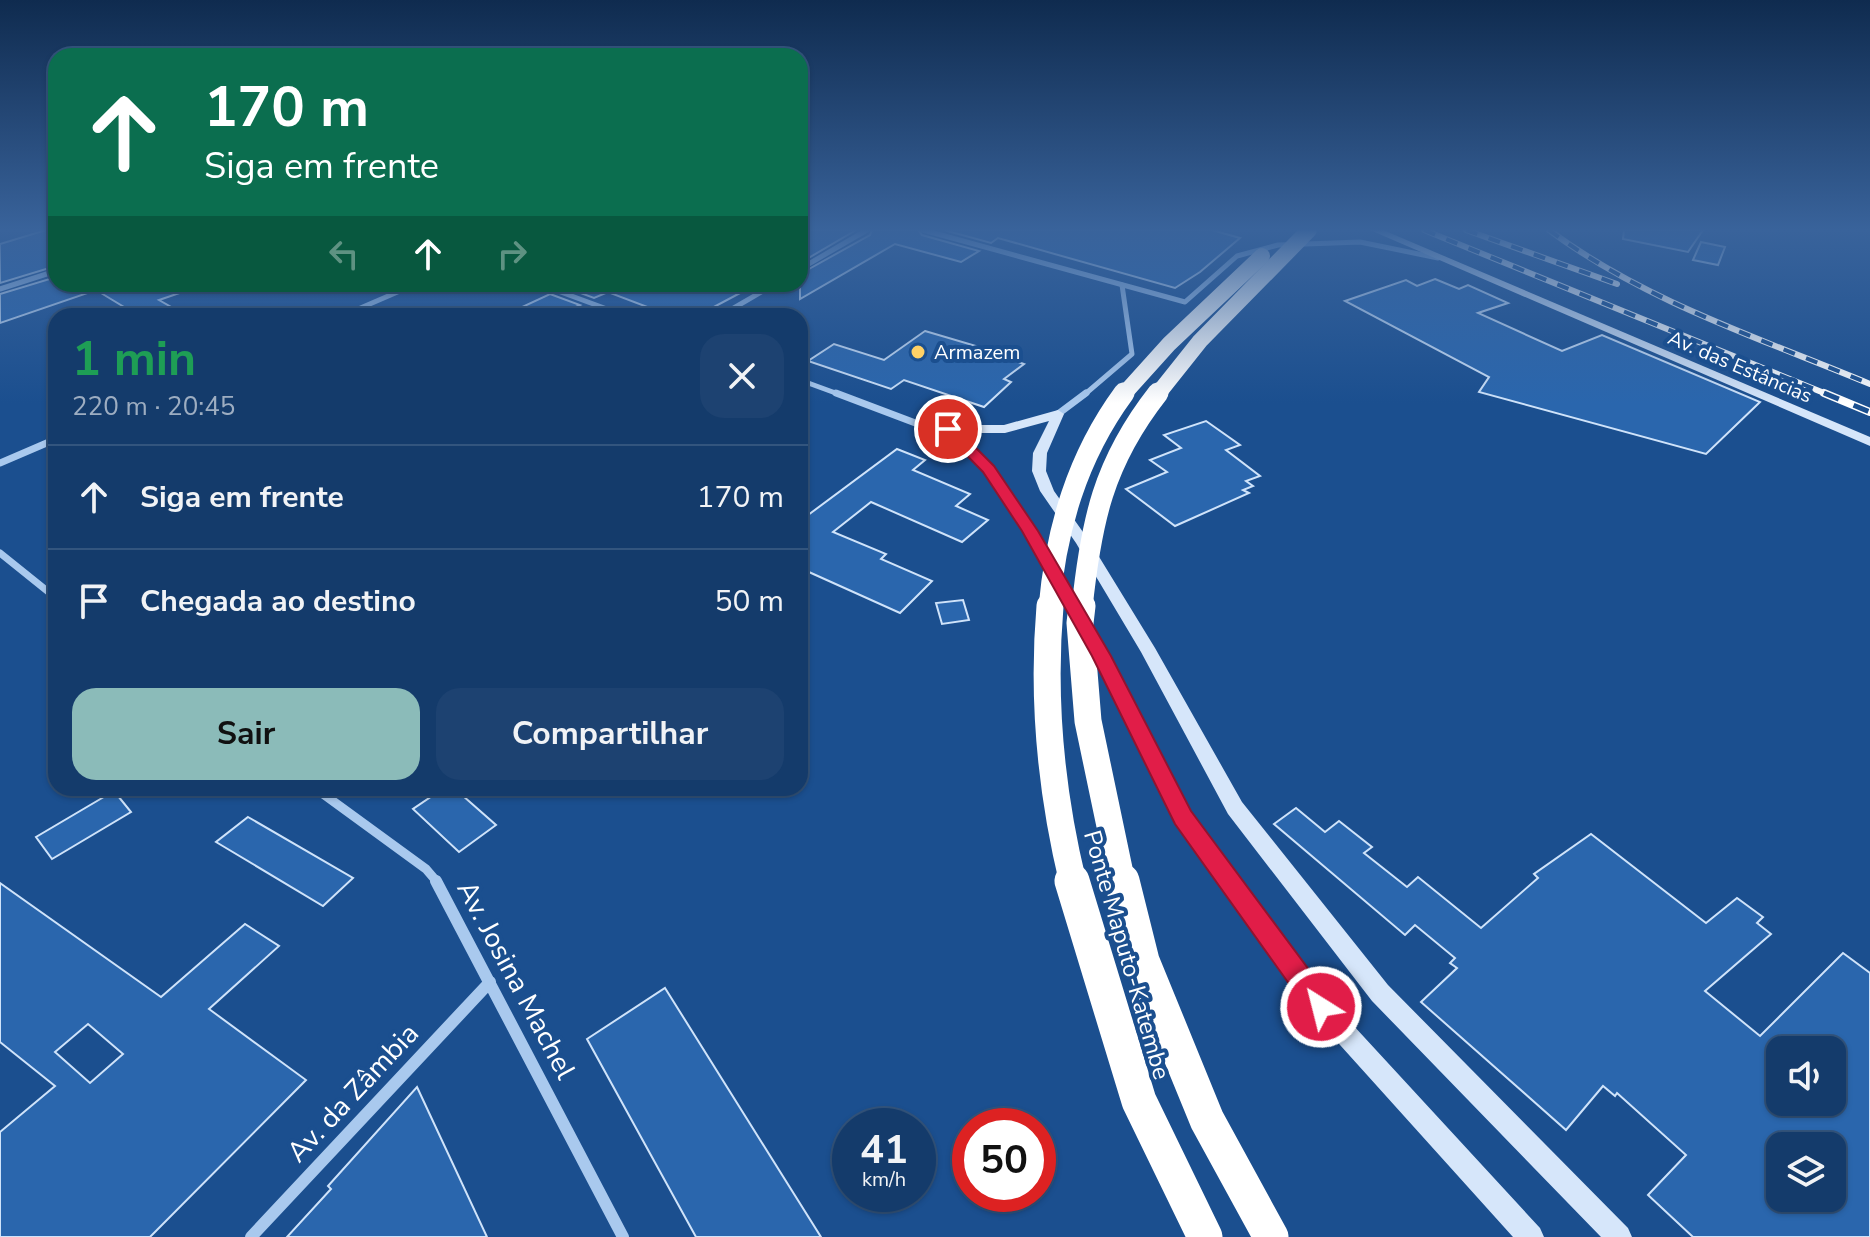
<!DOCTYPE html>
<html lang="pt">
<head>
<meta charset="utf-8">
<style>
  :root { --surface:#143b6b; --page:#1d4271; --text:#f1f3f6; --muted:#9dadc1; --line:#33557e; --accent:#8bbbb9 }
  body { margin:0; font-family:"Nunito Sans",sans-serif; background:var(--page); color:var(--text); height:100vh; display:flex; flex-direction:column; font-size:30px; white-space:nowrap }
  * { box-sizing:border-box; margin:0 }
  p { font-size:26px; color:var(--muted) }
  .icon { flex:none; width:44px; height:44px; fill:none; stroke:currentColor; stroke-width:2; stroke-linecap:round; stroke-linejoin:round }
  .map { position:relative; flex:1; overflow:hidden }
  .sheet { position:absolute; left:48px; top:308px; width:760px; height:488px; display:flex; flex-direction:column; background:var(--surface); border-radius:24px; box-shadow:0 2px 6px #0004,0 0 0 2px var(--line) }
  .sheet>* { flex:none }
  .guide { position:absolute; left:48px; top:48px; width:760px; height:244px; border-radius:24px; box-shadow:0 2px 6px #0004,0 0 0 2px var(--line); background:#0b6e4f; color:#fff; overflow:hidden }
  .fabs { position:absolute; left:1766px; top:1036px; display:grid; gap:16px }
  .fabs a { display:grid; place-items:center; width:80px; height:80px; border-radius:16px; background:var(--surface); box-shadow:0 2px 6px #0004,0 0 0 2px var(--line); font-size:40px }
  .speed { position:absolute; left:832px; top:1108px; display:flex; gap:16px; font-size:40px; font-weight:700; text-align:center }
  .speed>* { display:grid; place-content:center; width:104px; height:104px; border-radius:50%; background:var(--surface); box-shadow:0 2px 6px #0004,0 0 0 2px var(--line); line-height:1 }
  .speed small { font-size:20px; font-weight:400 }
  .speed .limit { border:12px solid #d22; background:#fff; color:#111 }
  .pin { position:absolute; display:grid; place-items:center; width:68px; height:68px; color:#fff; margin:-34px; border:4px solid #fff; border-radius:50%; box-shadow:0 2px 8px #0007 }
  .me { position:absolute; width:88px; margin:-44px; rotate:324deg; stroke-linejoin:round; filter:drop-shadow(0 0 6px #0008) }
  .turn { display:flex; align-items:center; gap:28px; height:168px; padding:0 24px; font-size:36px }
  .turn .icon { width:104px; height:104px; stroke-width:2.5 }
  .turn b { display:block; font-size:56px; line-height:68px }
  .lanes { display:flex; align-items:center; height:76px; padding:0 24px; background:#0003; justify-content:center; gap:40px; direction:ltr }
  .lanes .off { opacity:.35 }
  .round { display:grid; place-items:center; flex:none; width:84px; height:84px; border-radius:24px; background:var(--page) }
  .headline { display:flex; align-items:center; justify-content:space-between; height:136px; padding:0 24px }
  h1 { font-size:48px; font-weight:700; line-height:60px; color:#1e9e55 }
  .cta { display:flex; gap:16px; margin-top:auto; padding:16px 24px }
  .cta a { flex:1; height:92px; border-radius:24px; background:var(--accent); color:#111; font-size:32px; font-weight:700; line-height:92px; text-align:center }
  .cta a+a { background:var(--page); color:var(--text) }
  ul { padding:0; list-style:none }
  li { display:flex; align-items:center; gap:24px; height:104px; padding:0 24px; border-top:2px solid var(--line) }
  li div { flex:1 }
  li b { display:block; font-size:30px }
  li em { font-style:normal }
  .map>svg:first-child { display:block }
</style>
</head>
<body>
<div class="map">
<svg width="1870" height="1237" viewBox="0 0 1870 1237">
  <rect width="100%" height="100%" fill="#1b4f8f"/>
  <!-- building -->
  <g fill="#2a66ad" stroke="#cfe3fa" stroke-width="2" fill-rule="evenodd">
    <path d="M 46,230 L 56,230 L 56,266 L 0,283 L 0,244 Z"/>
    <path d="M 800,230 L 856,230 L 800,263 Z"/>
    <path d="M 872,230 L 918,230 L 922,235 L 979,251 L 961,262 L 895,244 L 800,299 L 800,274 L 870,235 Z"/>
    <path d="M 944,230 L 1212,230 L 1240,238 L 1200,272 L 1175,288 L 998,238 L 991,243 Z"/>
    <path d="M 1624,230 L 1703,230 L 1688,252 L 1623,239 Z"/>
    <path d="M 1701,242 L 1725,247 L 1718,265 L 1693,260 Z"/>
    <path d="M 56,277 L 56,284 L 197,284 L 197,287 L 159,300 L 187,316 L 139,316 L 96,290 L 0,323 L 0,294 Z"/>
    <path d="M 1435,279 L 1459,289 L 1468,285 L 1508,303 L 1478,313 L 1562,351 L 1602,335 L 1760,402 L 1706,454 L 1479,392 L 1489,377 L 1345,301 L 1406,280 L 1417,286 Z"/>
    <path d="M 571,284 L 757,284 L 697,316 L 671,316 L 608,292 L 594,298 L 564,287 Z"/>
    <path d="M 550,294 L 580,305 L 557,316 L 503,316 Z"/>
    <path d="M 925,331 L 1010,356 L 1007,358 L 1024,364 L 1004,379 L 1011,382 L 984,407 L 904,380 L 891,389 L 808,361 L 834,344 L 884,360 Z"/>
    <path d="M 1206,421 L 1240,445 L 1226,450 L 1260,476 L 1246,481 L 1253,486 L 1243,490 L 1249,493 L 1175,526 L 1126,489 L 1167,472 L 1150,460 L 1181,448 L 1164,435 Z"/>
    <path d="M 897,449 L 925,460 L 913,470 L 970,494 L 956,506 L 988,520 L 962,542 L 871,502 L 833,532 L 886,554 L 881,559 L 932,581 L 900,613 L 800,568 L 800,521 Z"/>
    <path d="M 963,600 L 969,620 L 942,624 L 936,603 Z"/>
    <path d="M 444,788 L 454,788 L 496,825 L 459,852 L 413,809 Z"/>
    <path d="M 114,791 L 131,812 L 52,859 L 36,837 Z"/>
    <path d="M 1296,808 L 1325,832 L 1339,821 L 1372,847 L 1364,853 L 1407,887 L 1418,877 L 1481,928 L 1538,878 L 1534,874 L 1591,834 L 1706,923 L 1737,898 L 1763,917 L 1757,923 L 1771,934 L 1705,991 L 1760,1036 L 1843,953 L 1870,973 L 1870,1237 L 1693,1237 L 1648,1195 L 1686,1155 L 1617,1093 L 1615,1096 L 1603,1086 L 1566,1130 L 1421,1002 L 1457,968 L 1450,963 L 1455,958 L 1415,925 L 1405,935 L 1274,824 ZM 1780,1050 L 1832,1050 L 1832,1102 L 1780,1102 ZM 1780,1146 L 1832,1146 L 1832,1198 L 1780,1198 Z"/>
    <path d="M 248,817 L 353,878 L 323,906 L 216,842 Z"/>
    <path d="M 0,883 L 161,997 L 245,924 L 279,946 L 209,1009 L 306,1080 L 150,1237 L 0,1237 L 0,1132 L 55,1086 L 0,1042 ZM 88,1024 L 123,1054 L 90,1083 L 55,1052 Z"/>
    <path d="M 665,988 L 821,1237 L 696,1237 L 587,1039 Z"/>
    <path d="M 417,1087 L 487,1237 L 287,1237 L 331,1189 L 328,1186 Z"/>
  </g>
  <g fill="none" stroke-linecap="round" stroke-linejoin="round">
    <!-- street-far3 -->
    <g stroke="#a9c9ee" stroke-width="5">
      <path d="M 923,230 L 1185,302 L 1237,256 L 1278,245 L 1360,242 L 1438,258"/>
      <path d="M 800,269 L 867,230"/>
      <path d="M 539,284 L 626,316"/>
      <path d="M 0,289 L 56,271"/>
      <path d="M 342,316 L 416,284"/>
      <path d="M 720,316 L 775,284"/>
      <path d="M 800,380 L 841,395"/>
      <path d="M 1084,395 L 1132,354 L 1122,285"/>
    </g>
    <!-- street-far2 -->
    <g stroke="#a9c9ee" stroke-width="7">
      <path d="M 836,393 L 918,424 L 948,429"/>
      <path d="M 1058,414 L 1086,393"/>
      <path d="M 0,463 L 56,439"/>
      <path d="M 0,553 L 56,598"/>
    </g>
    <!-- street-far1 -->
    <path stroke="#a9c9ee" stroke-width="9" d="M 315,788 L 426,869 L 438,883"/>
    <!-- street -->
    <g stroke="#a9c9ee" stroke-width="12">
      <path d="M 436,881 L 623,1237"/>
      <path d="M 251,1237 L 490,982"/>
    </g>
    <!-- secondary -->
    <g fill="#d6e6fa" fill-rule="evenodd">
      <path d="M 1370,230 L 1383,230 L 1870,437 L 1870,446 Z"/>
      <path d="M 1058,410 L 1064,414 L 1047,453 L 1046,471 L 1054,491 L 1090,542 L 1155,648 L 1242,802 L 1388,985 L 1628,1228 L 1632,1237 L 1601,1237 L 1372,1001 L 1228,814 L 1141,652 L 1076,543 L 1040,491 L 1032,471 L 1033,453 L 1049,421 L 1005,433 L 959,433 L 994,466 L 1037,531 L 1110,656 L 1190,811 L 1329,999 L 1540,1228 L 1544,1237 L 1513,1237 L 1313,1015 L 1176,823 L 1094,656 L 1023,531 L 984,472 L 942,429 L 948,425 L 1004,425 Z"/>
    </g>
    <!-- rail-far1 casing -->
    <g stroke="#fff" stroke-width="6">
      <g id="rail-far1">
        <path d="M 1424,230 L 1829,395"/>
        <path d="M 1466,230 L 1617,284"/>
        <path d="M 1549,230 C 1644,301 1762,339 1870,384"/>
      </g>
    </g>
    <!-- rail casing -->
    <g stroke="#fff" stroke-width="8">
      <path id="rail" d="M 1824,393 L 1870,412"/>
    </g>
    <!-- rail-far1 -->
    <use href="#rail-far1" stroke="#1b4f8f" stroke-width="4" stroke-dasharray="12" stroke-linecap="butt"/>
    <!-- rail -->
    <use href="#rail" stroke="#1b4f8f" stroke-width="5" stroke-dasharray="16" stroke-linecap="butt"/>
    <!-- highway-bridge-far3 -->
    <g stroke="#fff" stroke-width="16">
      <path d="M 1123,395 L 1169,344 L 1262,256"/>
      <path d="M 1157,395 L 1200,341 L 1309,230"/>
    </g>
    <!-- highway-bridge-far2 -->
    <g stroke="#fff" stroke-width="21">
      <path d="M 1049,608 C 1056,529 1077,457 1124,393"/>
      <path d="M 1082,608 C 1091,522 1103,463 1158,393"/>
    </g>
    <!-- highway-bridge-far1 -->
    <g stroke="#fff" stroke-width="27">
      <path d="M 1050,606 C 1042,699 1051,792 1073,883"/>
      <path d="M 1082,606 L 1080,623 L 1088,721 L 1122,883"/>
    </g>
    <!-- highway-bridge -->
    <g stroke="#fff" stroke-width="35">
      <path d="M 1072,881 L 1139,1101 L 1205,1237"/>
      <path d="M 1122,881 L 1142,961 L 1207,1120 L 1271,1237"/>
    </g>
  </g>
  <!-- sky -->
  <linearGradient id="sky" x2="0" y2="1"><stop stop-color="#0f2b4f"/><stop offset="0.57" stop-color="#39639b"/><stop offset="1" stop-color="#39639b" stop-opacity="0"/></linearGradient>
  <rect width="1870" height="403" fill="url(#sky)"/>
  <!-- route -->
  <path fill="#e11d48" stroke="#92132f" stroke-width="2" d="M 948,425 L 954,426 L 994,466 L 1038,531 L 1111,656 L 1191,811 L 1330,998 L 1334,1007 L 1330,1016 L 1321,1020 L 1312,1016 L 1175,824 L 1092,656 L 1022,531 L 983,472 L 941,429 Z"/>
  <!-- markers -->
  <circle fill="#ffd166" stroke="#1b4f8f" stroke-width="3" cx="918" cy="352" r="8"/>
  <g text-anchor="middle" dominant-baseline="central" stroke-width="8" stroke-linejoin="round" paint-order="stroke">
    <!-- far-poi labels -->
    <g font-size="20" fill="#fff" stroke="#1b4f8f" text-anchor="start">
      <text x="934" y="352">Armazem</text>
    </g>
    <!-- far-street labels -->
    <g font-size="20" fill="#fff" stroke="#1b4f8f">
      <text transform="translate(1740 367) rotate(23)">Av. das Estâncias</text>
    </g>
    <!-- street labels -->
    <g font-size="24" fill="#fff" stroke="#1b4f8f">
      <text transform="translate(1127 955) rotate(74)">Ponte Maputo-Katembe</text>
    </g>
    <!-- near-street labels -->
    <g font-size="28" fill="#fff" stroke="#1b4f8f">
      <text transform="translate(516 980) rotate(62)">Av. Josina Machel</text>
      <text transform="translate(353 1093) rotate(-47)">Av. da Zâmbia</text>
    </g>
  </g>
</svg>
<div class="fabs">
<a><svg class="icon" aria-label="sound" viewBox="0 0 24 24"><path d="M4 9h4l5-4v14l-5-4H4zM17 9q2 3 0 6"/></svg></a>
<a><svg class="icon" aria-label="layers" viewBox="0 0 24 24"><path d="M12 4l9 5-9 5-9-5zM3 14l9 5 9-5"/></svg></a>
</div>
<div class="speed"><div>41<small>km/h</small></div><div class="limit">50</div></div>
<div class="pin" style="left:948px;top:429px;background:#d93025"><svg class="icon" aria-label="arrive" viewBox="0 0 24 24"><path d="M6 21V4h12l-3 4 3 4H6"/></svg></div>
<svg class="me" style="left:1321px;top:1007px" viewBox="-20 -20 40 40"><circle r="17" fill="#e11d48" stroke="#fff" stroke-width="3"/><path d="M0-11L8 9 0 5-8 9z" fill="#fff"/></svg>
<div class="guide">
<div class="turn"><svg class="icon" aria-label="ahead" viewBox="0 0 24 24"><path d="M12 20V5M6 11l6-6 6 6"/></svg><div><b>170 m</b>Siga em frente</div></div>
<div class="lanes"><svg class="icon off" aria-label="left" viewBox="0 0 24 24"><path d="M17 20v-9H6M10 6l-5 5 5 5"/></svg><svg class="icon" aria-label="ahead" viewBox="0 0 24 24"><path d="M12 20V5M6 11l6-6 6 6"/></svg><svg class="icon off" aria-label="right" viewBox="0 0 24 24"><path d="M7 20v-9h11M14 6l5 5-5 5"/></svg></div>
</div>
<section class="sheet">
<div class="headline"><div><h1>1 min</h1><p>220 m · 20:45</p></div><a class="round"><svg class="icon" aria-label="close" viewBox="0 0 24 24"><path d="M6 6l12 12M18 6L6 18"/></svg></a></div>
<ul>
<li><svg class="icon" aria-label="ahead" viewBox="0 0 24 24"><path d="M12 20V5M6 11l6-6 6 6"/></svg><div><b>Siga em frente</b></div><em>170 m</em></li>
<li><svg class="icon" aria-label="arrive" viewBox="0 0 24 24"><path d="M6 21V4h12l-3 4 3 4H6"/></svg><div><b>Chegada ao destino</b></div><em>50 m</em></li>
</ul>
<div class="cta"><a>Sair</a><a>Compartilhar</a></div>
</section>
</div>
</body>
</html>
